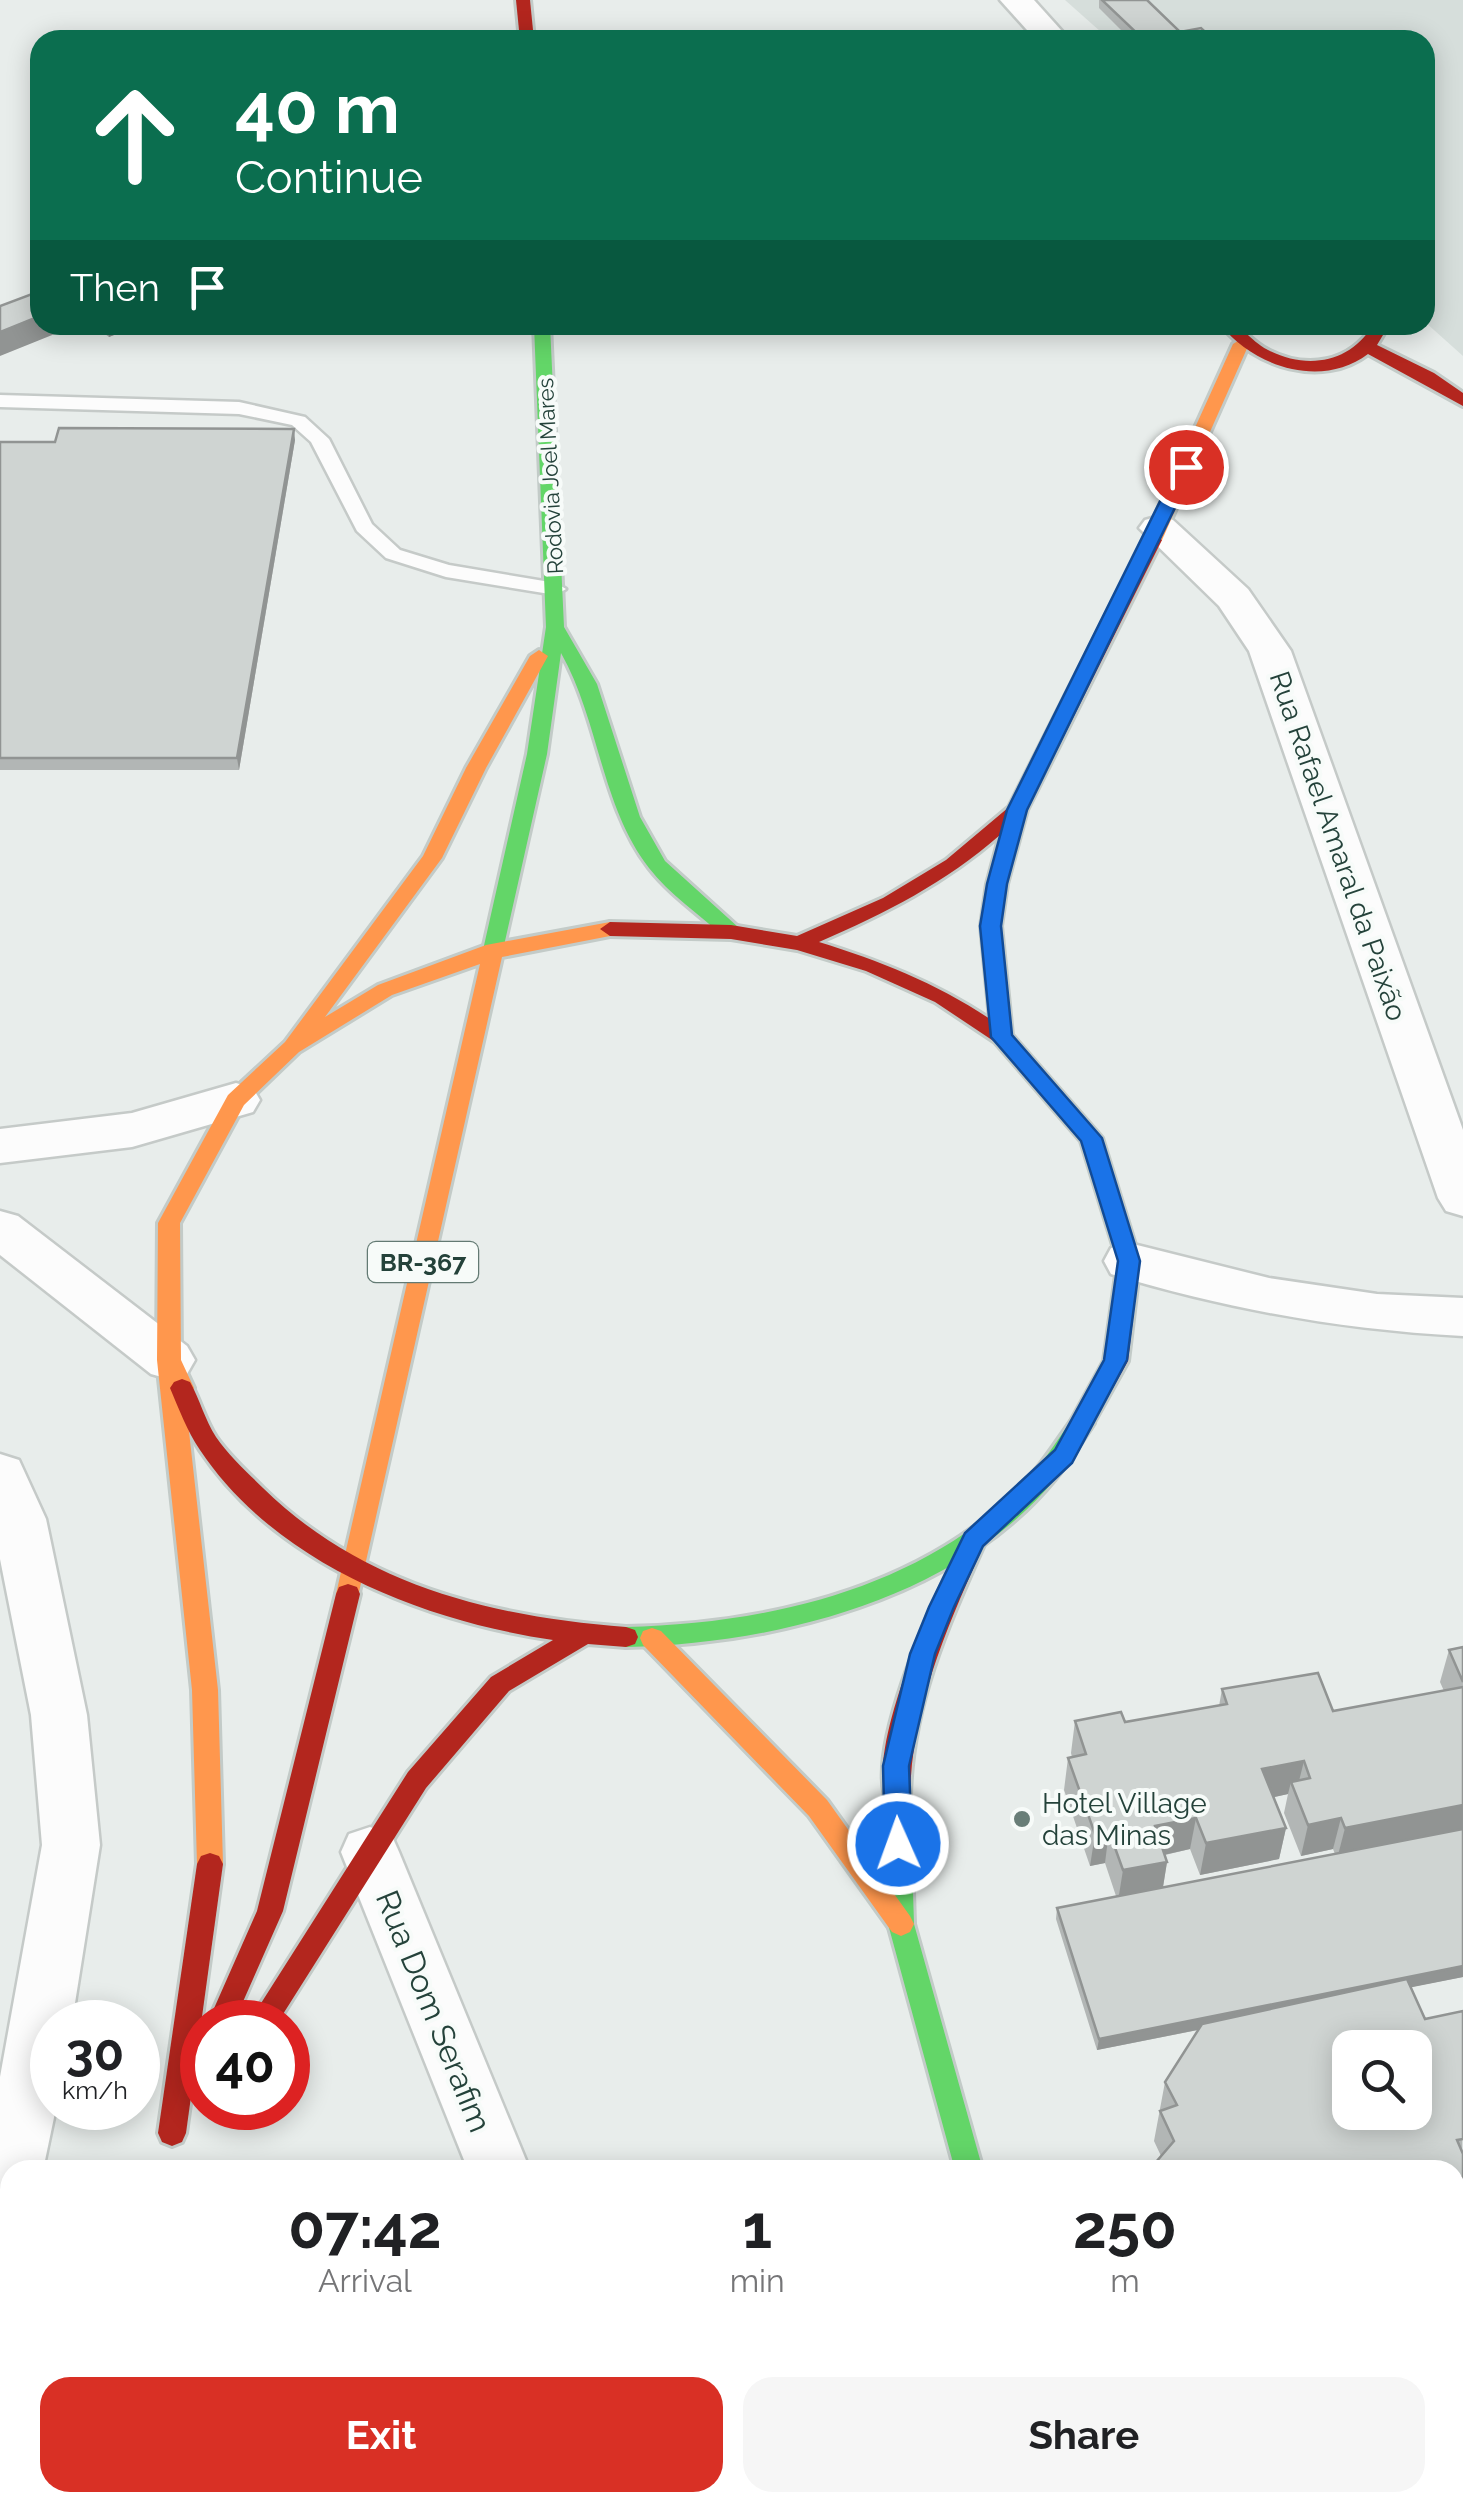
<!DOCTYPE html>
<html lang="en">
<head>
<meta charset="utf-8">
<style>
  :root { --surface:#fff; --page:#f6f6f6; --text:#202124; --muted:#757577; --accent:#d93025 }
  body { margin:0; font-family:Raleway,sans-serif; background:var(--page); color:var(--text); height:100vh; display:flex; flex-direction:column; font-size:38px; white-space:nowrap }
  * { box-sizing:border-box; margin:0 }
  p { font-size:32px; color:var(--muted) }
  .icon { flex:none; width:55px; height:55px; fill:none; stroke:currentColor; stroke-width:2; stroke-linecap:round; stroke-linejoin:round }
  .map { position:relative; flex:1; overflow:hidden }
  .panel { position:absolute; left:0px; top:2160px; width:1465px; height:352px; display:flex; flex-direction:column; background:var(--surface); border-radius:30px 30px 0 0; box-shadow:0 5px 25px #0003 }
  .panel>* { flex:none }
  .banner { position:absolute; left:30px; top:30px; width:1405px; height:305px; border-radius:30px; box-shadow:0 5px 25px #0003; background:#0b6e4f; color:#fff; overflow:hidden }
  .controls { position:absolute; left:1332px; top:2030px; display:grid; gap:20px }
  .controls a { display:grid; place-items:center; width:100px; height:100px; border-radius:20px; background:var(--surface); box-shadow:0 5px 25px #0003; font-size:50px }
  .speed { position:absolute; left:30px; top:2000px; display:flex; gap:20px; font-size:50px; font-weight:700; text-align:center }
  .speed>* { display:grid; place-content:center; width:130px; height:130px; border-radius:50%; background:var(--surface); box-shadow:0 5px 25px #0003; line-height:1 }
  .speed small { font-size:25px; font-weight:400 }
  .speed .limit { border:15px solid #d22; background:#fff; color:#111 }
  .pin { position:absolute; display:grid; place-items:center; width:85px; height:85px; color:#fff; margin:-42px; border:5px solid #fff; border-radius:50%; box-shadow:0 2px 10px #0007 }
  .me { position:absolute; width:110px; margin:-55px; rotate:358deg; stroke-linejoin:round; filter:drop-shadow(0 0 8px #0008) }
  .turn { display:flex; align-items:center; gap:35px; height:210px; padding:0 40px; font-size:45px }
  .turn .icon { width:130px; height:130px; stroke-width:2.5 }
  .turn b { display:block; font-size:70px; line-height:85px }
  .then { display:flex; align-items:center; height:95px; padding:0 40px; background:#0003; gap:20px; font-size:38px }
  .eta { display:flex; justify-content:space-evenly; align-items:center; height:170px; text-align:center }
  .eta b { font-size:60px; font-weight:700; line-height:70px }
  .button { display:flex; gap:20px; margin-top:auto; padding:20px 40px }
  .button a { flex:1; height:115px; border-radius:30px; background:var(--accent); color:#fff; font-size:40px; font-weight:700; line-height:115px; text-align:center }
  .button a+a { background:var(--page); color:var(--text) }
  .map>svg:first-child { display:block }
</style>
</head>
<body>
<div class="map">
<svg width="1463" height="2511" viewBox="0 0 1463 2511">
  <rect width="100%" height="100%" fill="#e8edeb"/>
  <!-- built -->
  <path fill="#d6dedb" d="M 1065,0 L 1463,0 L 1463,356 L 1425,322 L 1425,40 L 1110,40 Z"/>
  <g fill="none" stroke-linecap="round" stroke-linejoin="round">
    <!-- lane casing -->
    <g stroke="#c5cac8" stroke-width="5">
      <path id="lane" d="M 0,395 L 239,402 L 305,417 L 329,439 L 372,524 L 400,550 L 449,565 L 556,583 L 566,589 L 556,595 L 446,577 L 386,558 L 357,531 L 311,442 L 292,425 L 239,414 L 0,407 Z"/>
    </g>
    <!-- street casing -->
    <g stroke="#c5cac8" stroke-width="5">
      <g id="street">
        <path d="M 1000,0 L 1034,0 L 1070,40 L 1036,40 Z"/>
        <path d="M 1159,516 L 1173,520 L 1248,589 L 1291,651 L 1463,1130 L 1463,1216 L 1446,1211 L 1438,1198 L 1249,651 L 1219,606 L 1139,528 L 1145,520 Z"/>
        <path d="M 236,1083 L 253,1088 L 260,1100 L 253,1112 L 132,1147 L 0,1163 L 0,1129 L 132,1113 Z"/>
        <path d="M 0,1211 L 18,1216 L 187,1346 L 195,1360 L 187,1374 L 169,1379 L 151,1374 L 0,1255 Z"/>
        <path d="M 1129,1243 L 1269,1278 L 1377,1294 L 1463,1298 L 1463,1336 C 1342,1330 1227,1309 1111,1274 L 1104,1261 L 1111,1248 Z"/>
        <path d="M 0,1454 L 19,1460 L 46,1519 L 87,1715 L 100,1845 L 72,2022 L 52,2022 L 52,2108 L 56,2108 L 43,2170 L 10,2170 L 10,2259 L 0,2263 L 0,2077 L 42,1845 L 31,1715 L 0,1559 Z"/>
        <path d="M 370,1827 L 391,1834 L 399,1852 L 530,2170 L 468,2170 L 341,1852 L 349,1834 Z"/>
        <path d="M 579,2502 L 647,2502 L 650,2511 L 582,2511 Z"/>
      </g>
    </g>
    <!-- fast casing -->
    <g stroke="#c3cbc8" stroke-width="6">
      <g id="fast">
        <path d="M 534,325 L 550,325 L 564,627 L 597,684 L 640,817 L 665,861 L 738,927 L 741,932 L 738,937 L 724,937 C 700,915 669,894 649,868 C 601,806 599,720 561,653 L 547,754 L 503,950 L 493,957 L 483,950 L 527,754 L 546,627 Z"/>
        <path d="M 1082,1414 L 1090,1417 L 1094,1423 L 1090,1429 C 1079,1446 1068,1464 1055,1479 C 956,1600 774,1644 626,1647 L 617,1644 L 614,1637 L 617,1630 L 626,1627 C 773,1624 939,1585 1038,1467 C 1051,1451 1062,1433 1074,1417 Z"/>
        <path d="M 897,1785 L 906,1788 L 910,1796 L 914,1924 L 983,2170 L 955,2170 L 888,1924 L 884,1796 L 888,1788 Z"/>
        <path d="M 1047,2502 L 1077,2502 L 1079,2511 L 1049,2511 Z"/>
      </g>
    </g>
    <!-- slow casing -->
    <g stroke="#c3cbc8" stroke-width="6">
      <g id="slow">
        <path d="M 1241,339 L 1249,344 L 1162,540 L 1159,544 L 1147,544 L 1144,540 L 1233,344 Z"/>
        <path d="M 539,650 L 548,656 L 486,768 L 442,858 L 325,1017 L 378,985 L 486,945 L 610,922 L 620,929 L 610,936 L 502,957 L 357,1601 L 348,1604 L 339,1601 L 336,1594 L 480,964 L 392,995 L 299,1052 L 244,1105 L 180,1223 L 181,1360 L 194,1388 L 185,1396 L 218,1690 L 223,1864 L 219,1872 L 210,1875 L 201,1872 L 197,1864 L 192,1690 L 157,1360 L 158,1223 L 228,1095 L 285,1042 L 423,856 L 466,768 L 530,656 Z"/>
        <path d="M 652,1628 L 661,1631 L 827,1800 L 910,1916 L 914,1924 L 910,1932 L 901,1936 L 892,1932 L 809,1816 L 643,1645 L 640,1638 L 643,1631 Z"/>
      </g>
    </g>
    <!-- jam casing -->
    <g stroke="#c3cbc8" stroke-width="6">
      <g id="jam">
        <path d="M 516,0 L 530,0 L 534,40 L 520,40 Z"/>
        <path d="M 1221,325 C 1246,325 1247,339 1268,350 C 1307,370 1350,363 1373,325 L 1389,325 L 1377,345 L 1434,373 L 1463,393 L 1463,406 L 1368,354 C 1322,389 1254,367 1221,325 Z"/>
        <path d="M 1153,535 L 1162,540 L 1027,810 L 1007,884 L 1001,926 L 1012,1035 L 1102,1138 L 1140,1261 L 1128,1361 L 1090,1429 L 1074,1429 L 1070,1423 L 1104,1361 L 1118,1261 L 1081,1141 L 995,1042 L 935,1002 L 866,971 L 797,950 L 731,939 L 610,936 L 600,929 L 610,922 L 731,925 L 797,936 L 883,898 L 946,860 L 1009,807 L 1144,540 ZM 1000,835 L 987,884 L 981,926 L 990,1019 C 936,983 880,961 819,942 C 886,913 945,883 1000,835 Z"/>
        <path d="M 182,1379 L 190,1382 C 200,1400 205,1420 216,1437 C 229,1456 247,1472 263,1488 C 362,1585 492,1617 626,1627 L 635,1630 L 638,1637 L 635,1644 L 626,1647 L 588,1644 L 509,1691 L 426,1788 L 278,2022 L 249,2022 L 408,1772 L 491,1677 L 553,1640 C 424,1621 276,1564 200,1450 C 187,1431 179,1409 170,1388 L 174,1382 Z"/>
        <path d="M 974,1530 L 983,1533 L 986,1540 C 949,1623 912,1703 910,1796 L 906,1804 L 897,1807 L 888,1804 C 862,1750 938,1593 962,1540 L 965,1533 Z"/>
        <path d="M 348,1584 L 357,1587 L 360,1594 L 283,1911 L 234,2022 L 208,2022 L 257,1911 L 336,1594 L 339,1587 Z"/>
        <path d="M 210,1853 L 219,1856 L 223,1864 L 186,2133 L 182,2142 L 172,2146 L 162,2142 L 158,2133 L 197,1864 L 201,1856 Z"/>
        <path d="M 16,2502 L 46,2502 L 43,2511 L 13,2511 Z"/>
      </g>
    </g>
    <!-- lane -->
    <use href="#lane" fill="#fcfcfc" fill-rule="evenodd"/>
    <!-- street -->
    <use href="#street" fill="#fcfcfc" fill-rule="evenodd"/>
    <!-- fast -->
    <use href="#fast" fill="#63d668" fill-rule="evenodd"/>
    <!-- slow -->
    <use href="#slow" fill="#ff974d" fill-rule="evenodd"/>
    <!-- jam -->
    <use href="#jam" fill="#b3261e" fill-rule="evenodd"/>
  </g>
  <!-- wall -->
  <g fill="#b2b6b5" fill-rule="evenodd">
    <path d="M 1099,0 L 1147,0 L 1180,32 L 1214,40 L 1131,40 L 1099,8 Z"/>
    <path d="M 83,325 L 139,325 L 109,337 L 97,328 L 90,331 Z"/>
    <path d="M 295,440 L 239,770 L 0,770 L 0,442 Z"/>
    <path d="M 1463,1647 L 1463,1977 L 1411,1987 L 1425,2019 L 1463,2011 L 1462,2205 L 1455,2206 L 1455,2170 L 1150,2170 L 1161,2156 L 1154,2141 L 1165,2082 L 1198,2030 L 1097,2050 L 1056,1919 L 1057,1908 L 1116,1896 L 1105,1863 L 1090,1866 L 1064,1790 L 1068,1758 L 1072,1757 L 1071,1753 L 1075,1721 L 1121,1712 L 1125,1722 L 1219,1706 L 1222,1689 L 1318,1673 L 1333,1711 L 1444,1691 L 1440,1682 L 1449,1650 ZM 1288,1794 L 1284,1813 L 1301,1856 L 1333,1849 L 1335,1854 L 1163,1887 L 1167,1862 L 1165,1855 L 1190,1849 L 1200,1875 L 1279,1859 L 1286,1828 L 1274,1797 ZM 1350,2048 L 1415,2048 L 1415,2112 L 1350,2112 Z"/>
  </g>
  <!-- shaded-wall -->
  <g fill="#919493">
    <path d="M 40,316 L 40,325 L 77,325 L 0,356 L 0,332 Z"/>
    <path d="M 89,325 L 97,325 L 97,328 L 90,331 Z"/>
    <path d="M 107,325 L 139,325 L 109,337 Z"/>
    <path d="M 294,429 L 295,440 L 239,770 L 237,758 Z"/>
    <path d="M 1304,1761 L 1296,1793 L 1291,1782 L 1288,1794 L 1256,1801 L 1262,1769 Z"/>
    <path d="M 1463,1805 L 1463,1835 L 1337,1859 L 1345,1828 Z"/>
    <path d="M 1196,1818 L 1190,1849 L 1150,1858 L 1155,1826 Z"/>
    <path d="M 1341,1818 L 1333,1849 L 1301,1856 L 1308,1825 Z"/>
    <path d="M 1286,1828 L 1279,1859 L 1200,1875 L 1206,1843 Z"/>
    <path d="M 1109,1831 L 1105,1863 L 1090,1866 L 1095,1834 Z"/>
    <path d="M 1167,1862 L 1162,1893 L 1118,1901 L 1123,1870 Z"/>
    <path d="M 1463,1966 L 1463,1977 L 1097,2050 L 1099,2039 Z"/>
    <path d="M 1463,2177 L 1463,2202 L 1462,2205 L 1455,2206 L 1455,2179 Z"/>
  </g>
  <!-- building -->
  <g fill="#cfd4d2" stroke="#919493" stroke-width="2.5" fill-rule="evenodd">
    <path d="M 1102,0 L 1147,0 L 1180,32 L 1201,28 L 1214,40 L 1144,40 Z"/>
    <path d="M 40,291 L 40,316 L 0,332 L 0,306 Z"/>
    <path d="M 59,428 L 294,429 L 237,758 L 0,758 L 0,442 L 55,442 Z"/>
    <path d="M 1463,1647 L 1463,1682 L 1449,1650 Z"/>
    <path d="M 1318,1673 L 1333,1711 L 1463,1687 L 1463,1805 L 1345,1828 L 1341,1818 L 1308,1825 L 1291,1782 L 1310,1778 L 1304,1761 L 1262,1769 L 1286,1828 L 1206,1843 L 1196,1818 L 1155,1826 L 1167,1862 L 1123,1870 L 1109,1831 L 1095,1834 L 1068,1758 L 1086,1754 L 1075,1721 L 1121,1712 L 1125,1722 L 1227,1704 L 1222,1689 Z"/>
    <path d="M 1463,1829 L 1463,1966 L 1099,2039 L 1057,1908 Z"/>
    <path d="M 1407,1979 L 1425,2019 L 1463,2011 L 1463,2139 L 1457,2140 L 1463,2154 L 1463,2177 L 1455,2179 L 1455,2170 L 1150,2169 L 1174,2141 L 1160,2111 L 1177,2105 L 1165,2082 L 1202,2024 ZM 1350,2048 L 1415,2048 L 1415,2112 L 1350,2112 Z"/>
  </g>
  <!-- route -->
  <path fill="#1a73e8" stroke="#114b97" stroke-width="2.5" d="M 1186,461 L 1195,467 L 1027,810 L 1007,884 L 1001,926 L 1012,1035 L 1102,1138 L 1140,1261 L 1127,1360 L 1072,1463 L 983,1546 L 954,1607 L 935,1654 L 909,1766 L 912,1844 L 908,1853 L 898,1856 L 889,1853 L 885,1844 L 883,1766 L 910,1654 L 929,1607 L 965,1533 L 1055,1450 L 1104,1360 L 1118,1261 L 1081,1141 L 991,1037 L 980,926 L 987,884 L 1007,810 L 1177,467 Z"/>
  <!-- markers -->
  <circle fill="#697e78" stroke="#f7fbf9" stroke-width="4" cx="1022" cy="1819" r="10"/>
  <g text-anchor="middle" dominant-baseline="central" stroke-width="8" stroke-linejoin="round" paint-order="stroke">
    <!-- far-street labels -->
    <g font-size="22" fill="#24423a" stroke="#f7fbf9">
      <text transform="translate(550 476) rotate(-93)">Rodovia Joel Mares</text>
    </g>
    <!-- shield labels -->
    <rect fill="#f7fbf9" stroke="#637a73" stroke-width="2.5" x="368" y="1242" width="110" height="40" rx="8"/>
    <g font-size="25" font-weight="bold" fill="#24423a">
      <text x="423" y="1262">BR-367</text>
    </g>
    <!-- street labels -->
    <g font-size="28" fill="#24423a" stroke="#f7fbf9">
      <text transform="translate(1338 846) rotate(71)">Rua Rafael Amaral da Paixão</text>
    </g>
    <!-- poi labels -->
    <g font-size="28" fill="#24423a" stroke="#f7fbf9" text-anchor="start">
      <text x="1042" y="1803">Hotel Village<tspan x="1042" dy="32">das Minas</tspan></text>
    </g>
    <!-- near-street labels -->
    <g font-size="32" fill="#24423a" stroke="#f7fbf9">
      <text transform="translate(434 2011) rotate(68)">Rua Dom Serafim</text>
    </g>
  </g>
</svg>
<div class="controls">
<a><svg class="icon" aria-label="search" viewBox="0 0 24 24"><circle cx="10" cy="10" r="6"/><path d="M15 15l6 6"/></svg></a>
</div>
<div class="speed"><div>30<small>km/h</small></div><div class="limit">40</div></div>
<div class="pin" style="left:1186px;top:467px;background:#d93025"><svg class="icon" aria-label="arrive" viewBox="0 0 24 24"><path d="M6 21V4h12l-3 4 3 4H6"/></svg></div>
<svg class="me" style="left:898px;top:1844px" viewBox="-20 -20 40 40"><circle r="17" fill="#1a73e8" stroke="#fff" stroke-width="3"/><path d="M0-11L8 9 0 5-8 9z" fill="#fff"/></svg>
<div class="banner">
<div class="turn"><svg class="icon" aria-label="ahead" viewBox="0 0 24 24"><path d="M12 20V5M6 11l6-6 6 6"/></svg><div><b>40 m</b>Continue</div></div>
<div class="then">Then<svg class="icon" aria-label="arrive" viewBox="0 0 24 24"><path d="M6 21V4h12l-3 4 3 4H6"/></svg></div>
</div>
<section class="panel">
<div class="eta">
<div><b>07:42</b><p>Arrival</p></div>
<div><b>1</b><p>min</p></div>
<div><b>250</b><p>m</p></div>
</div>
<div class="button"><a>Exit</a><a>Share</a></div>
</section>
</div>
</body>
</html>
